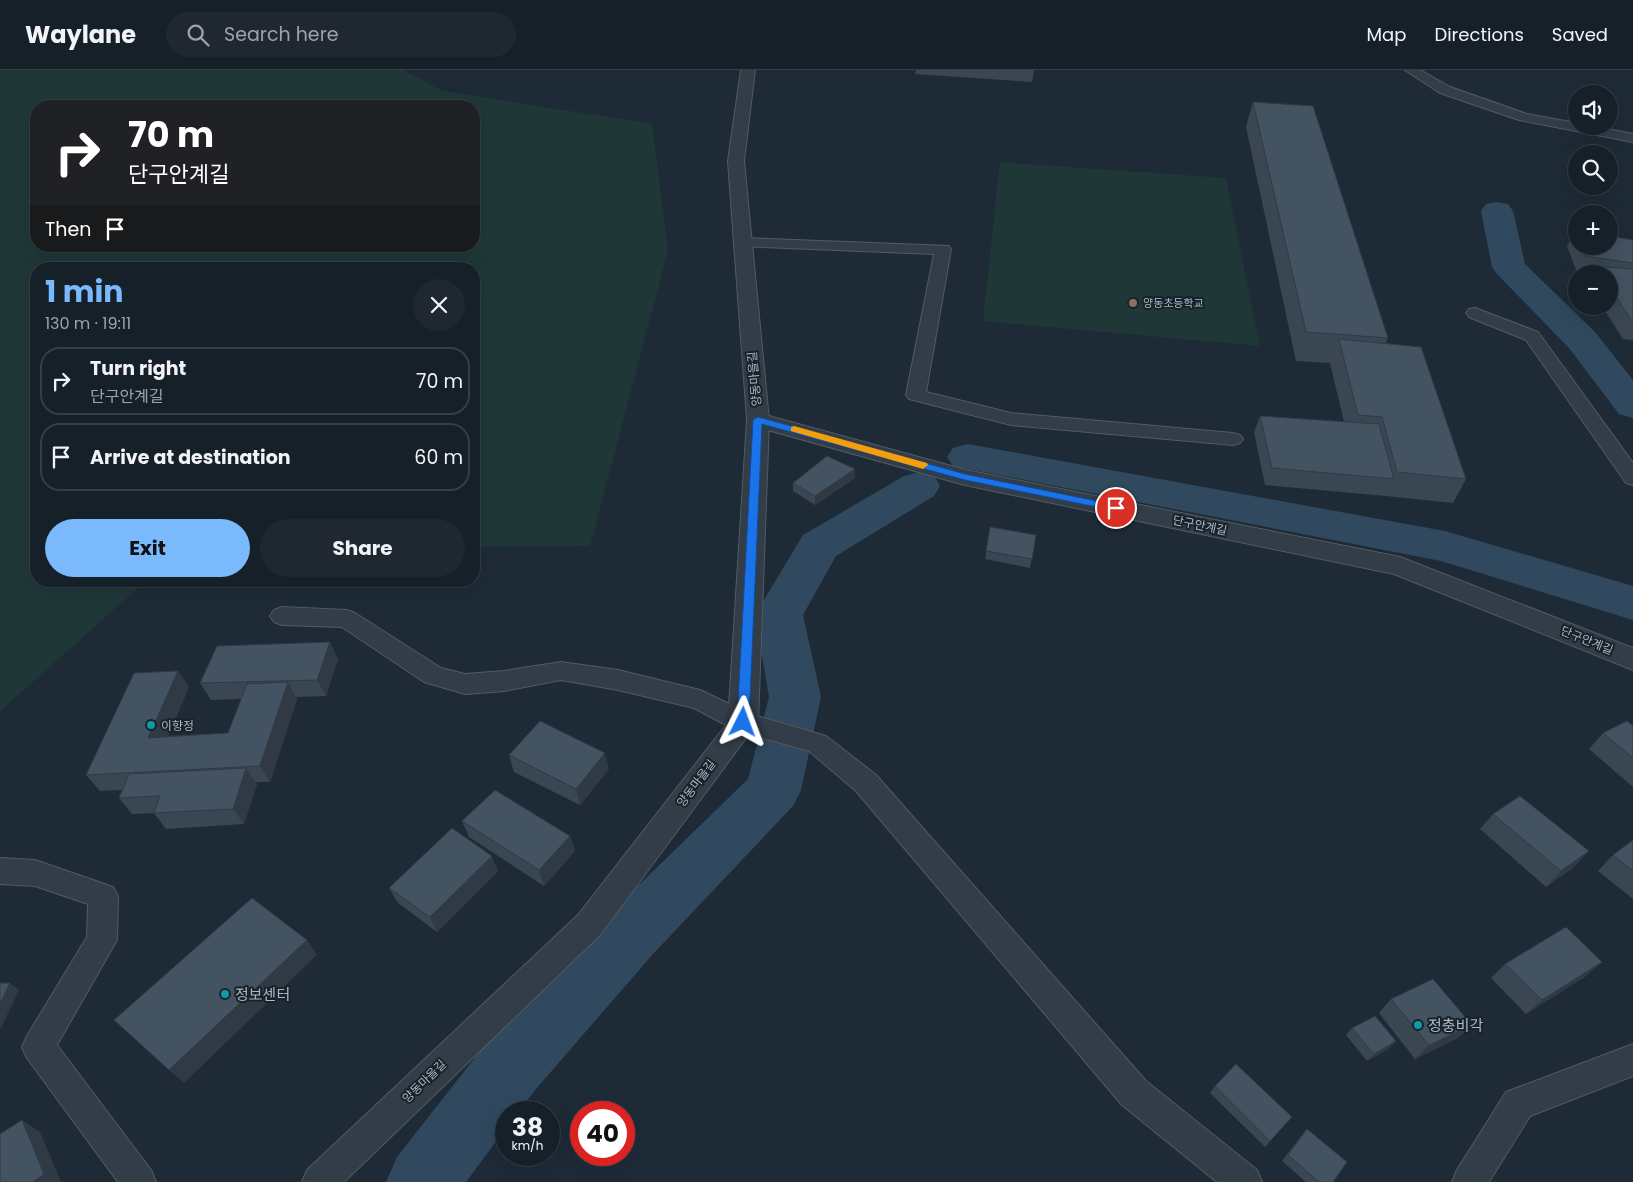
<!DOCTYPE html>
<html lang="en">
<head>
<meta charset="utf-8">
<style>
  :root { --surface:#162029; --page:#1f2831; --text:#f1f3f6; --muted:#9ea3a8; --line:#353e46; --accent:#79b9fc }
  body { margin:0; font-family:Poppins,"Noto Sans KR",sans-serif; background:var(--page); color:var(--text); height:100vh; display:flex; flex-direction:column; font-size:19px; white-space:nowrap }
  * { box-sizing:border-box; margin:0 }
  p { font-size:16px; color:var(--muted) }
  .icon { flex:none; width:28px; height:28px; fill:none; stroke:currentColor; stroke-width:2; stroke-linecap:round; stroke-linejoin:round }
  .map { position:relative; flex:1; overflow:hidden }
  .sheet { position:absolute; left:30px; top:192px; width:450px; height:325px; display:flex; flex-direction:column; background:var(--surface); border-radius:20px; box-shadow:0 5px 20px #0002,0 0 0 1px var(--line) }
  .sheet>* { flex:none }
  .guide { position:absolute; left:30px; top:30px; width:450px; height:152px; border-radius:20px; box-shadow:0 5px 20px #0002,0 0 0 1px var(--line); background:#202124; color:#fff; overflow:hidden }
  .buttons { position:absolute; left:1568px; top:15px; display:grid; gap:10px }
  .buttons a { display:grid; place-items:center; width:50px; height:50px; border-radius:50%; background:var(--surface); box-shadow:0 5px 20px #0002,0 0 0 1px var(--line); font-size:25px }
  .speed { position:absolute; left:495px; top:1031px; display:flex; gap:10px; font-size:25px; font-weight:700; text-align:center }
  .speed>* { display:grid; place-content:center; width:65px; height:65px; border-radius:50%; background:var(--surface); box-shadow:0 5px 20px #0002,0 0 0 1px var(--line); line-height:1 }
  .speed small { font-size:12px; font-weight:400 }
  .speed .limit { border:8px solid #d22; background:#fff; color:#111 }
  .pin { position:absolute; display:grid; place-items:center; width:42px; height:42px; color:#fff; margin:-21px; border:2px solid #fff; border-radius:50%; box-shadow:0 1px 5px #0007 }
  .me { position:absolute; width:55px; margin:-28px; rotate:3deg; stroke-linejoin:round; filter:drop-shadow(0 0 4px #0008) }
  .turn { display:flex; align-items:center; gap:18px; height:105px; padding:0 15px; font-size:22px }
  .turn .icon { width:65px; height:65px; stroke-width:2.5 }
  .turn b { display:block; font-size:35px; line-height:42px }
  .then { display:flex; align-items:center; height:48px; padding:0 15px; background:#0003; gap:10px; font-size:19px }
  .round { display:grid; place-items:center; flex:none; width:52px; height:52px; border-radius:26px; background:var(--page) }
  .head { display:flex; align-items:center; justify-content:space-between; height:85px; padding:0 15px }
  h1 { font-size:30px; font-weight:700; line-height:38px; color:var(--accent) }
  .cta { display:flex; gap:10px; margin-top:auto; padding:10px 15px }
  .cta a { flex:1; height:58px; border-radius:30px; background:var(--accent); color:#111; font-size:20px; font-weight:700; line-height:58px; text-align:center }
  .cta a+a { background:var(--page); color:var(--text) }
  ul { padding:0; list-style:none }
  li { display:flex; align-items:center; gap:15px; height:68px; margin:0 10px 8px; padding:0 5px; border:2px solid var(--line); border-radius:20px }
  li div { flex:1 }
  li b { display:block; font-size:19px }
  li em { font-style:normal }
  header { display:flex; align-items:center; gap:30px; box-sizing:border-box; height:70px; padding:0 25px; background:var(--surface); border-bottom:1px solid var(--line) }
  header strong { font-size:24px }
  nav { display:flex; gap:28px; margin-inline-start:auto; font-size:18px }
  .search { width:350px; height:45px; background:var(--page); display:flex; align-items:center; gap:12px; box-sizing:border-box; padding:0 18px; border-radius:28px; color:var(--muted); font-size:19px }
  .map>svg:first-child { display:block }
</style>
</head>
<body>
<header>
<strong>Waylane</strong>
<div class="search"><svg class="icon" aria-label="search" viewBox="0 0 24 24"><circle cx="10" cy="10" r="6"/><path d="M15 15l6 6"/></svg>Search here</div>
<nav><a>Map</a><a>Directions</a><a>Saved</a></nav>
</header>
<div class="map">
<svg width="1633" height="1112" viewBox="0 0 1633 1112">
  <rect width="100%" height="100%" fill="#1e2b37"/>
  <!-- green -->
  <g fill="#203738" fill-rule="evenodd">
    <path d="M 0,0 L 403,0 L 443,21 L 652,54 L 668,180 L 590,476 L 474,477 L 474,199 L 36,199 L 36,511 L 146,511 L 0,641 ZM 36,36 L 474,36 L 474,176 L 36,176 Z"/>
    <path d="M 1000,92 L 1226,108 L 1260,276 L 983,251 Z"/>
  </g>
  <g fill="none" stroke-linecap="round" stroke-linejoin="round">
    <!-- canal -->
    <g fill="#30495f" fill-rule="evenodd">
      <path d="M 1497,132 L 1508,134 L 1513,141 L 1525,194 L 1595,262 L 1633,310 L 1633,348 L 1619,344 L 1569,278 L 1497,204 L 1492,197 L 1481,141 L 1486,134 Z"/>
      <path d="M 968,374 L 1445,461 L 1633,516 L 1633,550 L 1441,491 L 953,396 L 947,387 L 953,378 Z"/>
      <path d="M 919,402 L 934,406 L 940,416 L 934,426 L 836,486 L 803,545 L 821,627 L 801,720 L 793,736 L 653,884 L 536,1019 L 518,1042 L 506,1042 L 506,1058 L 466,1112 L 386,1112 L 397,1087 L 488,971 L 609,844 L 748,709 L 769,627 L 755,545 L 803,465 L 904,406 Z"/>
    </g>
    <!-- service casing -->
    <g stroke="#4f5b65" stroke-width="2">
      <g id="service">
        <path d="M 1405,0 L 1420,0 L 1450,17 L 1527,44 L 1576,53 L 1576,56 L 1593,56 L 1633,64 L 1633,72 L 1519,50 L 1440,23 Z"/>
        <path d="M 743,168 L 949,176 L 951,179 L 926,322 L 1011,343 L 1233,363 L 1240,365 L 1243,369 L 1240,373 L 1233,375 L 1011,355 L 909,329 L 906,325 L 934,184 L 737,176 L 735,173 L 737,170 Z"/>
        <path d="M 1475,238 L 1538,262 L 1633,393 L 1633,415 L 1626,413 L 1526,270 L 1469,247 L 1466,243 L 1469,239 Z"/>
        <path d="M 282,537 L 347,540 L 355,543 L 441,598 L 465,604 L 504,601 L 561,592 L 618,600 L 700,620 L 750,644 L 826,666 L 876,705 L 1146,1011 L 1257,1100 L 1262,1112 L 1217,1112 L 1122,1035 L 856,721 L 809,681 L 749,664 L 600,865 L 344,1112 L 302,1112 L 307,1100 L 578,845 L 726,655 L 694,638 L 618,620 L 561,610 L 504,621 L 465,624 L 424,612 L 342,557 L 282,555 L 274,552 L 270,546 L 274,540 Z"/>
        <path d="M 0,788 L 35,790 L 113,817 L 118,826 L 117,870 L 57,975 L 151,1100 L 156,1112 L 118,1112 L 27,988 L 22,977 L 27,966 L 87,867 L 88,834 L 35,816 L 0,814 Z"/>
        <path d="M 1633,974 L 1633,1006 L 1530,1046 L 1489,1112 L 1452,1112 L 1457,1100 L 1506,1022 Z"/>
      </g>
    </g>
    <!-- minor casing -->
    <g stroke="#4f5b65" stroke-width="2">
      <path id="minor" d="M 758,343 L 966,400 L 1400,487 L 1633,578 L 1633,600 L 1394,504 L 965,415 L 750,355 L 747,350 L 750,345 Z"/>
    </g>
    <!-- tertiary casing -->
    <g stroke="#4f5b65" stroke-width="2">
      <path id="tertiary" d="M 741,0 L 755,0 L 744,91 L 769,350 L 758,652 L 754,660 L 743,664 L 732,660 L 728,652 L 747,350 L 728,91 Z"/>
    </g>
    <!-- service -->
    <use href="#service" fill="#323d47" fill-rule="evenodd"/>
    <!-- minor -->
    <use href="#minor" fill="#323d47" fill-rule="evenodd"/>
    <!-- tertiary -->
    <use href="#tertiary" fill="#323d47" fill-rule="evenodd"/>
  </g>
  <!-- wall -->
  <g fill="#3a4753">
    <path d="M 916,0 L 1034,0 L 1032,12 L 915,4 Z"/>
    <path d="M 1253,32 L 1388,268 L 1385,274 L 1466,409 L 1453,433 L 1386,426 L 1265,415 L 1254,362 L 1260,346 L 1344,352 L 1330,293 L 1296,291 L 1246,57 Z"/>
    <path d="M 1576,161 L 1576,176 L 1609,176 L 1633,170 L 1633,270 L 1623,269 L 1605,241 L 1596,240 L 1594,236 L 1609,236 L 1609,204 L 1585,204 L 1585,203 L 1577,202 L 1567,176 Z"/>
    <path d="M 855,399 L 855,408 L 815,435 L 793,421 L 793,413 Z"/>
    <path d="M 990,457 L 1036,465 L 1030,498 L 985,489 Z"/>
    <path d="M 338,589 L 326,626 L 296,627 L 297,629 L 270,712 L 256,712 L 257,714 L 244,754 L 166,759 L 154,743 L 132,744 L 119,728 L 123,720 L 100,721 L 86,705 L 178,601 L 189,617 L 168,666 L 228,663 L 241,629 L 211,630 L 200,613 Z"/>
    <path d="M 1633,656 L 1633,717 L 1589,679 L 1603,663 Z"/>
    <path d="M 509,685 L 609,699 L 580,735 L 514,702 Z"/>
    <path d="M 1493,744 L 1574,797 L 1546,817 L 1480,759 Z"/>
    <path d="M 462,751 L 570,766 L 575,781 L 544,816 L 469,767 Z"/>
    <path d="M 1633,770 L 1633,829 L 1598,801 L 1613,785 Z"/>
    <path d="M 498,801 L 437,862 L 398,833 L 389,818 Z"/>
    <path d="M 1602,892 L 1586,906 L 1526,944 L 1491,908 L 1505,894 Z"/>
    <path d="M 1391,929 L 1472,955 L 1458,968 L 1415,989 L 1379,943 Z"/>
    <path d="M 1352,958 L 1390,978 L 1367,991 L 1346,965 Z"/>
    <path d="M 1215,1016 L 1292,1047 L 1265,1077 L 1210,1023 Z"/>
    <path d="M 1307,1059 L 1333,1112 L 1306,1112 L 1282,1091 L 1301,1066 Z"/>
  </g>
  <!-- shaded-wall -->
  <g fill="#303a44">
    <path d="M 855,399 L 855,408 L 815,435 L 815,426 Z"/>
    <path d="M 330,572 L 338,589 L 326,626 L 317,610 Z"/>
    <path d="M 178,601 L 189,617 L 160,684 L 148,668 Z"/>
    <path d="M 288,612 L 297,629 L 270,712 L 260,696 Z"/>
    <path d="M 605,683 L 609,699 L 580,735 L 576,719 Z"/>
    <path d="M 246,698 L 257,714 L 244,754 L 233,739 Z"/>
    <path d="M 570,766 L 575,781 L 544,816 L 539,800 Z"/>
    <path d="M 1589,781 L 1574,797 L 1546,817 L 1561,801 Z"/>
    <path d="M 492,786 L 498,801 L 437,862 L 430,847 Z"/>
    <path d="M 307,870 L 317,885 L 184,1013 L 169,1000 Z"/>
    <path d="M 1602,892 L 1586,906 L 1526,944 L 1542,930 Z"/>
    <path d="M 10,913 L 19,920 L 1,958 L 0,957 L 0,934 Z"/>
    <path d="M 1472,955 L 1458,968 L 1415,989 L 1429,975 Z"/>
    <path d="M 1396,971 L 1390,978 L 1367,991 L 1374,984 Z"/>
    <path d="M 22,1050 L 40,1062 L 61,1112 L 33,1112 Z"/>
  </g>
  <!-- building -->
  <g fill="#445361" stroke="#303a44">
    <path d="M 1253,32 L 1313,36 L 1388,268 L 1306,262 Z"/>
    <path d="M 1609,166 L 1633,170 L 1633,193 L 1585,186 L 1581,176 L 1609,176 Z"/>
    <path d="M 1589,196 L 1633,199 L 1633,253 L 1615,225 L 1609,225 L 1609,204 L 1594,204 Z"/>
    <path d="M 1339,269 L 1421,277 L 1466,409 L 1397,402 L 1382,347 L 1358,345 Z"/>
    <path d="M 1260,346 L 1379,354 L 1394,409 L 1272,398 Z"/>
    <path d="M 827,386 L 855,399 L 815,426 L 793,413 Z"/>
    <path d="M 990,457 L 1036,465 L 1032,489 L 986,481 Z"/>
    <path d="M 330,572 L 317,610 L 200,613 L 217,576 Z"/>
    <path d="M 178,601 L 148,668 L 228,663 L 247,614 L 288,612 L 260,696 L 86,705 L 134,603 Z"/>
    <path d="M 540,651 L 605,683 L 576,719 L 509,685 Z"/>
    <path d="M 1627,651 L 1633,656 L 1633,688 L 1603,663 Z"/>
    <path d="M 246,698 L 233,739 L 154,743 L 160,726 L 119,728 L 129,704 Z"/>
    <path d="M 495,720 L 570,766 L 539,800 L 462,751 Z"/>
    <path d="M 1520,726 L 1589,781 L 1561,801 L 1493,744 Z"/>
    <path d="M 452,758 L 492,786 L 430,847 L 389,818 Z"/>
    <path d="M 1633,770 L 1633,801 L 1613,785 Z"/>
    <path d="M 252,828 L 307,870 L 169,1000 L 114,950 Z"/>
    <path d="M 1566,857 L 1602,892 L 1542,930 L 1505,894 Z"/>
    <path d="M 1433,909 L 1472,955 L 1429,975 L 1391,929 Z"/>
    <path d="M 0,913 L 10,913 L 0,934 Z"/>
    <path d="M 1375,946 L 1396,971 L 1374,984 L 1352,958 Z"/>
    <path d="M 1236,994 L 1292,1047 L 1270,1071 L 1215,1016 Z"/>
    <path d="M 22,1050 L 44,1104 L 33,1112 L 0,1112 L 0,1064 Z"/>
    <path d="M 1307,1059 L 1347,1092 L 1333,1112 L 1319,1112 L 1288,1085 Z"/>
  </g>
  <!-- route -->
  <path fill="#1a73e8" stroke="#114b97" d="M 758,347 L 965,404 L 1116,435 L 1121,438 L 1116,441 L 965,410 L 762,354 L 749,652 L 747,656 L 738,656 L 737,652 L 753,350 Z"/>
  <!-- slow -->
  <path fill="#f59e0b" d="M 794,356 L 927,393 L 928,395 L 923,399 L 791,361 L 791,357 Z"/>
  <!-- markers -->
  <circle fill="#8d6e63" stroke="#18222b" stroke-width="2" cx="1133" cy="233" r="5"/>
  <g fill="#0f9aa8" stroke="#18222b" stroke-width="2">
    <circle cx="151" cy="655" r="5"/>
    <circle cx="225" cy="924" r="5"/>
    <circle cx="1418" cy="955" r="5"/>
  </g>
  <g text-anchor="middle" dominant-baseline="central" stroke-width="4" stroke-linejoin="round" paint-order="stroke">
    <!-- far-poi labels -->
    <g font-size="11" fill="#acb8c4" stroke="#18222b" text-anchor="start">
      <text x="1143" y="233">양동초등학교</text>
    </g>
    <!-- street labels -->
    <g font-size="12" fill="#acb8c4" stroke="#18222b">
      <text transform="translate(754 309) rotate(-95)">양동마을길</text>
      <text transform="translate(1200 455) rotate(12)">단구안계길</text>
      <text transform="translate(1587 570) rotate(22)">단구안계길</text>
      <text transform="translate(696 713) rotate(-53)">양동마을길</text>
      <text transform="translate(424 1011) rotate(-44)">양동마을길</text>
    </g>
    <!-- poi labels -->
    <g font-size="12" fill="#acb8c4" stroke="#18222b" text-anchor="start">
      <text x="161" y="655">이향정</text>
    </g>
    <!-- near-poi labels -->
    <g font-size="15" fill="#acb8c4" stroke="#18222b" text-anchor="start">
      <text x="235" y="924">정보센터</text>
      <text x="1428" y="955">정충비각</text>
    </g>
  </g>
</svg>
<div class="buttons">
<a><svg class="icon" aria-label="sound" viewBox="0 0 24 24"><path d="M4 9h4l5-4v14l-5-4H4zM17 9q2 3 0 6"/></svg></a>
<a><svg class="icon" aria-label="search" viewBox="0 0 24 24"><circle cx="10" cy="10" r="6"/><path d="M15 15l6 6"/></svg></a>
<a>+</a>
<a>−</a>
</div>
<div class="speed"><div>38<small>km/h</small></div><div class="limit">40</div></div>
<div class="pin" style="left:1116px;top:438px;background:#d93025"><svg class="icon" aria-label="arrive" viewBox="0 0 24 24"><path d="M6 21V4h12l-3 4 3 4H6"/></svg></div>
<svg class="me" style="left:743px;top:652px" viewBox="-20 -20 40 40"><path d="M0-17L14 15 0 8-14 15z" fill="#1a73e8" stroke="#fff" stroke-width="4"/></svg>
<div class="guide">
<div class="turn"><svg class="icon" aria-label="right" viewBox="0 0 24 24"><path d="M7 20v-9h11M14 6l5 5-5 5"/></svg><div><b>70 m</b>단구안계길</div></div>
<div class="then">Then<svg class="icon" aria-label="arrive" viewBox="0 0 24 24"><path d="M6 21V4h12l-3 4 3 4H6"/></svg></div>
</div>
<section class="sheet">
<div class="head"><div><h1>1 min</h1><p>130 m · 19:11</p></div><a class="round"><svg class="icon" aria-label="close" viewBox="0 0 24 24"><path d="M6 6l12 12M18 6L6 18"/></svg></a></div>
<ul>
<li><svg class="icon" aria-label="right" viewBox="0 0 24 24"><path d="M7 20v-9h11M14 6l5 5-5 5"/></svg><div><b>Turn right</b><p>단구안계길</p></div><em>70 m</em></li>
<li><svg class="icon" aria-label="arrive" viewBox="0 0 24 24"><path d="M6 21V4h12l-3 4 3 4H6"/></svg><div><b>Arrive at destination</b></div><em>60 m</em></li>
</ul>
<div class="cta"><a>Exit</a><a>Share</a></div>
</section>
</div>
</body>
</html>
